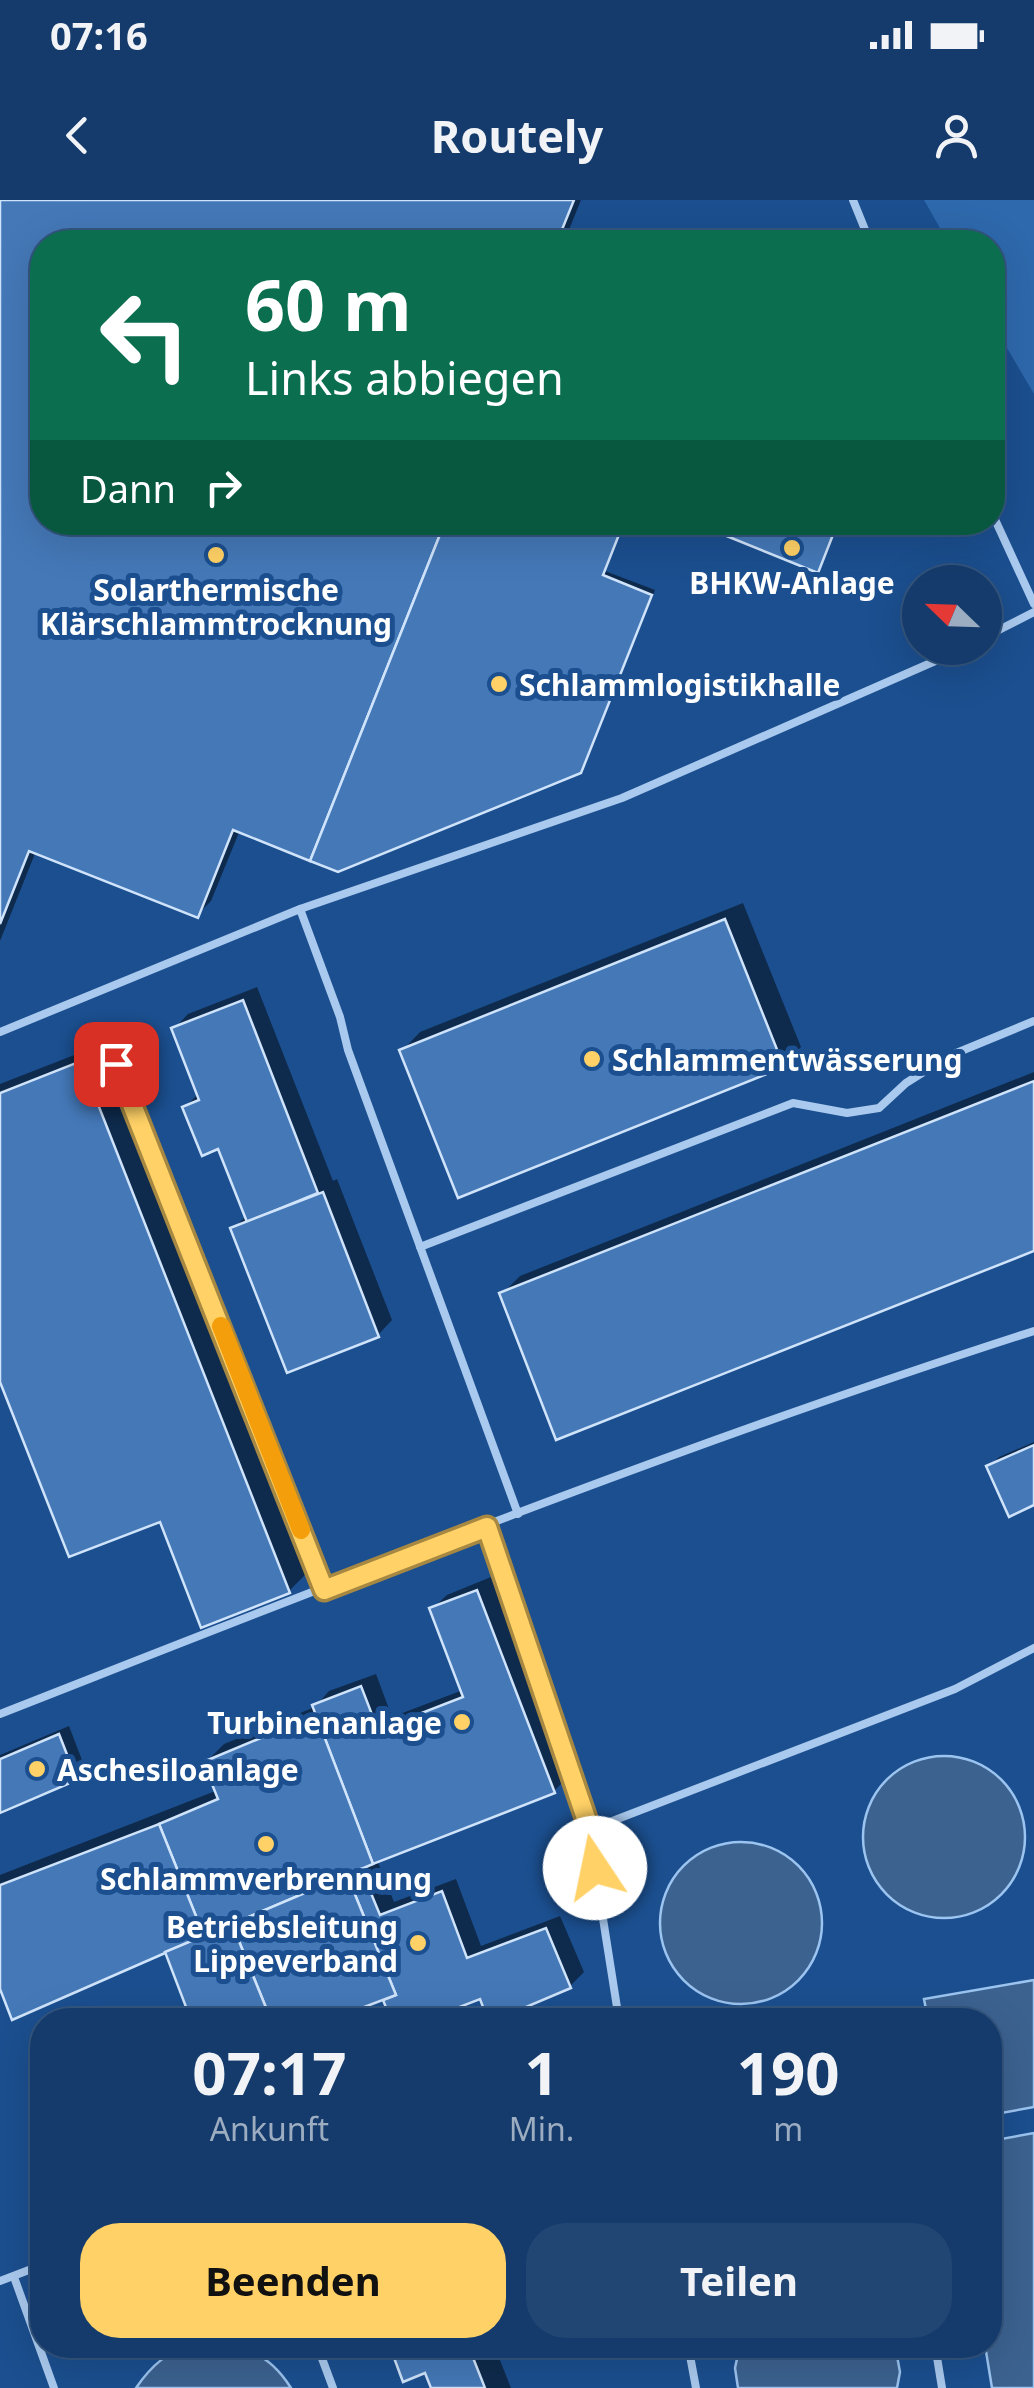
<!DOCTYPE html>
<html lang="de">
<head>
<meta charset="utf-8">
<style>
  :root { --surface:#143b6b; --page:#214673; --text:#f1f3f6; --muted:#9dadc1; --line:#33557e; --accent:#ffd166 }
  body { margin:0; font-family:"Noto Sans",sans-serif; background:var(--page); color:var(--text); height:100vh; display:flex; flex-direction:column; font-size:38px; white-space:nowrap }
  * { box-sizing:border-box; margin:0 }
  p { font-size:32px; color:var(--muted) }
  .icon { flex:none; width:55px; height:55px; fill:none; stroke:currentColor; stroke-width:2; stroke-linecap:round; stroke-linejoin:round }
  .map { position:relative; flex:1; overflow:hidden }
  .side { position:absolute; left:30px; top:1808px; width:972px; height:350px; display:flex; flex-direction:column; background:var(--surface); border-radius:40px; box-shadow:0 10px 40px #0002,0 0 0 2px var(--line) }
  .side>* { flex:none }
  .banner { position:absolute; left:30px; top:30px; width:975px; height:305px; border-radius:40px; box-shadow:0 10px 40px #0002,0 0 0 2px var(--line); background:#0b6e4f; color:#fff; overflow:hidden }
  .needle { width:65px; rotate:293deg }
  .buttons { position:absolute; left:902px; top:365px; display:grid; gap:20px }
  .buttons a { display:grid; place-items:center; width:100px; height:100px; border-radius:50%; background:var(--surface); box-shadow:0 10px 40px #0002,0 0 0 2px var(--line); font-size:50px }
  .pin { position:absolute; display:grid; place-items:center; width:85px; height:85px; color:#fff; margin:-42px; border-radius:20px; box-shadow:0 5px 15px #0006 }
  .me { position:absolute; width:110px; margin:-55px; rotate:349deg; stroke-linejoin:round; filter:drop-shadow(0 0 8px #0008) }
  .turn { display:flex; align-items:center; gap:35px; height:210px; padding:0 50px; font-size:45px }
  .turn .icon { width:130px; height:130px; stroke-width:2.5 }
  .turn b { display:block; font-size:70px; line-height:85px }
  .then { display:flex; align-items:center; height:95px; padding:0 50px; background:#0003; gap:20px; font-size:38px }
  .eta { display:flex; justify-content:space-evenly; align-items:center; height:170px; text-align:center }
  .eta b { font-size:60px; font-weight:700; line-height:70px }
  .button { display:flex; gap:20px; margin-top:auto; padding:20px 50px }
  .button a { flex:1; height:115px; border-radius:40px; background:var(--accent); color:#111; font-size:40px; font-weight:700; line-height:115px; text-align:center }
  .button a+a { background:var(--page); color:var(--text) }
  .status { display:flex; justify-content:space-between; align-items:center; height:70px; padding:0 50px; background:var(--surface); direction:ltr }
  .status svg { height:28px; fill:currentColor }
  header { display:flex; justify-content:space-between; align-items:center; height:130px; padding:0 50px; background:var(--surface); font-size:45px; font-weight:700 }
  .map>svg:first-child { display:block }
</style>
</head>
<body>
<div class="status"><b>07:16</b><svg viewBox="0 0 49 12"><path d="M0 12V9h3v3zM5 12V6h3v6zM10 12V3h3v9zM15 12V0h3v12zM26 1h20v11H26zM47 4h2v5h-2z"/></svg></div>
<header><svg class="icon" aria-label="back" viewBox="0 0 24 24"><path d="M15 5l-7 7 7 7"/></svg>Routely<svg class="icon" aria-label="person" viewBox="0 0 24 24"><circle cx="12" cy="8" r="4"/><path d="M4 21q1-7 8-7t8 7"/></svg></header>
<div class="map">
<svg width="1034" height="2188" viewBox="0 0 1034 2188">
  <rect width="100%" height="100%" fill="#1b4f8f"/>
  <!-- green -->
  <path fill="#2e69ad" d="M 924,0 L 1034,0 L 1034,194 L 993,124 L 992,42 L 948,42 Z"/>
  <!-- water -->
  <g fill="#3c6290" stroke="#9cc4f0" stroke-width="2.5">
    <circle cx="944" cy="1637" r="81"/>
    <circle cx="741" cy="1723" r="81"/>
    <path d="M 1034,1780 L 1034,1907 L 990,1915 L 990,1820 L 928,1820 L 924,1799 Z"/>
    <path d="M 1034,1933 L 1034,2188 L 992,2188 L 985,2145 L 990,2145 L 990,1941 Z"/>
    <path d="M 195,2145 C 239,2145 266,2148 291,2188 L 136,2188 C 151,2166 168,2150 195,2145 Z"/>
    <path d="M 740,2145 L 895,2145 L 900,2172 L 897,2188 L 738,2188 L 735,2168 Z"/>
  </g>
  <!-- shadow -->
  <g fill="#0007">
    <path d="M 0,0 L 581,0 L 564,42 L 42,42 L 42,322 L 625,322 L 605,371 L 655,390 L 585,566 L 580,571 L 240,630 L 211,701 L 197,715 L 36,651 L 0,741 Z"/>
    <path d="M 743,703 L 801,847 L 783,865 L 402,851 L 420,832 Z"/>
    <path d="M 257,787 L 333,981 L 337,979 L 392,1120 L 378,1135 L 233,1029 L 247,1015 L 220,946 L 185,907 L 199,893 L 174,829 L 188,814 Z"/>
    <path d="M 100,845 L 307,1373 L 289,1391 L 161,1318 L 0,1175 L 0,884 Z"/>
    <path d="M 1034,872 L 1034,1049 L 502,1094 L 520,1076 Z"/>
    <path d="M 1034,1242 L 1034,1302 L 989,1267 L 999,1257 Z"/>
    <path d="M 491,1377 L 568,1577 L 554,1591 L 377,1660 L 394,1702 L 456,1679 L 481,1746 L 560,1716 L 584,1772 L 570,1786 L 481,1796 L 419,1820 L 393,1820 L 384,1797 L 323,1820 L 194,1820 L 167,1750 L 0,1783 L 0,1675 L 218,1590 L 206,1562 L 224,1544 L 315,1507 L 329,1491 L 376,1474 L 392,1517 L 463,1490 L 432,1409 L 447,1395 Z"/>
    <path d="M 69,1526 L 85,1568 L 76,1578 L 0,1610 L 0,1555 Z"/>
    <path d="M 406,2145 L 494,2145 L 511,2188 L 433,2188 L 426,2170 L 395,2156 Z"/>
  </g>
  <!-- building -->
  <g fill="#4478b7" stroke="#cfe3fa" stroke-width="2.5">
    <path d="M 0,0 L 574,0 L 557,42 L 42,42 L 42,322 L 445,322 L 310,661 L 233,630 L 198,718 L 29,651 L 0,724 Z"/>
    <path d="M 445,322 L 624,322 L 603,375 L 652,395 L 581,573 L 338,672 L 310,661 Z"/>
    <path d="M 692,322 L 838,322 L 818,373 Z"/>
    <path d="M 725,719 L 784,867 L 458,998 L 399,850 Z"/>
    <path d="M 243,800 L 318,993 L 247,1022 L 218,949 L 202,956 L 182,907 L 199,900 L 171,828 Z"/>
    <path d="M 81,861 L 290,1393 L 201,1428 L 160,1322 L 69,1357 L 0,1182 L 0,893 Z"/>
    <path d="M 1034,881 L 1034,1051 L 556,1240 L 499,1093 Z"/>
    <path d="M 323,992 L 379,1137 L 287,1173 L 230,1028 Z"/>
    <path d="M 1034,1245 L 1034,1305 L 1009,1317 L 986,1266 Z"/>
    <path d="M 477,1390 L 555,1593 L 373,1664 L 312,1505 L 361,1486 L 378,1530 L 463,1497 L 429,1408 Z"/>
    <path d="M 316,1515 L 373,1664 L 204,1736 L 159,1624 L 218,1599 L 203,1562 Z"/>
    <path d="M 59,1534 L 77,1580 L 0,1613 L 0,1559 Z"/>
    <path d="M 159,1624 L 204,1736 L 12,1820 L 0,1789 L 0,1685 Z"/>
    <path d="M 361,1669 L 380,1715 L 442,1691 L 467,1758 L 546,1728 L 571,1788 L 495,1820 L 488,1820 L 480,1799 L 426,1820 L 391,1820 L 383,1800 L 396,1795 L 347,1675 Z"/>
    <path d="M 347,1675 L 396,1795 L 330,1820 L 271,1820 L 232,1724 Z"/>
    <path d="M 232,1724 L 271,1820 L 191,1820 L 165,1752 Z"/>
    <path d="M 415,2145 L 468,2145 L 485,2188 L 431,2188 L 425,2173 L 403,2182 L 393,2155 Z"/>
  </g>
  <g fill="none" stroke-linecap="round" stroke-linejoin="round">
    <!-- lane -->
    <g stroke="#a9c9ee" stroke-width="8">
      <path d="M 853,0 L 870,42"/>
      <path d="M 992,313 L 1034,404"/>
      <path d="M 985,437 L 1034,412"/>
      <path d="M 300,709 L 622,598 L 965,448"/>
      <path d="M 0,832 L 300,709 L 340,817 L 348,850 L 518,1314"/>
      <path d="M 116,865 L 323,1389"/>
      <path d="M 420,1047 L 793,903 L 847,913 L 879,908 L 906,883 L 949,856 L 1034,821"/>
      <path d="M 487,1327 L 589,1630 L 619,1820"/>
      <path d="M 0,1514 C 342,1380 685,1243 1034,1131"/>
      <path d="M 589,1630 L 955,1489 L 1034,1448"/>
      <path d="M 14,2077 L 54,2188"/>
      <path d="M 0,2081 L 42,2065"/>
      <path d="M 317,2145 L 333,2188"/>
      <path d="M 688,2145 L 696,2188"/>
      <path d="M 935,2145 L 942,2188"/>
    </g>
  </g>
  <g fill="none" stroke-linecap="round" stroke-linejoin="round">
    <!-- route casing -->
    <g stroke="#a68842" stroke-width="25">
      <path id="route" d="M 116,864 L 324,1390 L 487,1327 L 590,1630 L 595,1668"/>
    </g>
    <!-- route -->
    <use href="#route" stroke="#ffd166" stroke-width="18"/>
    <!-- slow -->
    <path stroke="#f59e0b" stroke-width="18" d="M 221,1126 L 301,1330"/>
  </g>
  <!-- markers -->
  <g fill="#ffd166" stroke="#1b4f8f" stroke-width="4">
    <circle cx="792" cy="348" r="10"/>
    <circle cx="216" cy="355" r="10"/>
    <circle cx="499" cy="484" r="10"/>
    <circle cx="592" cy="859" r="10"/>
    <circle cx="462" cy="1522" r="10"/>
    <circle cx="37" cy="1569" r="10"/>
    <circle cx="266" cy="1644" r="10"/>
    <circle cx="418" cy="1743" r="10"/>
  </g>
  <g text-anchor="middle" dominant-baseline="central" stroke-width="10" stroke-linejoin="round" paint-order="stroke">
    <!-- poi labels -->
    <g font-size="30" font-weight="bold" fill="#fff" stroke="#1b4f8f">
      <text x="792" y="382">BHKW-Anlage</text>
      <text x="216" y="389">Solarthermische<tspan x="216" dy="34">Klärschlammtrocknung</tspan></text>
      <text x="519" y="484" text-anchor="start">Schlammlogistikhalle</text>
      <text x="612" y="859" text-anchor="start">Schlammentwässerung</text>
      <text x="442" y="1522" text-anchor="end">Turbinenanlage</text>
      <text x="57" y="1569" text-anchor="start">Aschesiloanlage</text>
      <text x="266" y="1678">Schlammverbrennung</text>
      <text x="398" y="1726" text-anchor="end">Betriebsleitung<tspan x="398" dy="34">Lippeverband</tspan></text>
    </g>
  </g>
</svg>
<div class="buttons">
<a><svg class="needle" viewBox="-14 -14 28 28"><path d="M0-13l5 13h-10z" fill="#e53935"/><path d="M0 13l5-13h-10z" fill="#9dadc1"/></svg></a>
</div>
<div class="pin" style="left:116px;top:864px;background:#d93025"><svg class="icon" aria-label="arrive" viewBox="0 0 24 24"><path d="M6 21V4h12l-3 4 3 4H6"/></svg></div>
<svg class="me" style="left:595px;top:1668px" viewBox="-20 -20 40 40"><circle r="19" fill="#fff"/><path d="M0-13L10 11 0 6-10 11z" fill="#ffd166"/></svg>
<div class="banner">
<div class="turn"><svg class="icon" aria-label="left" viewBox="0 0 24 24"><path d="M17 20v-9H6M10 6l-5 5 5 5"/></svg><div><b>60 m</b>Links abbiegen</div></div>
<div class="then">Dann<svg class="icon" aria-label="right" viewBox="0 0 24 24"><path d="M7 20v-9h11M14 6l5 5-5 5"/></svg></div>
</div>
<section class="side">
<div class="eta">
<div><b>07:17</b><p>Ankunft</p></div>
<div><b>1</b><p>Min.</p></div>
<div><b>190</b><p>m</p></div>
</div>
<div class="button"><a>Beenden</a><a>Teilen</a></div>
</section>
</div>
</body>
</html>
